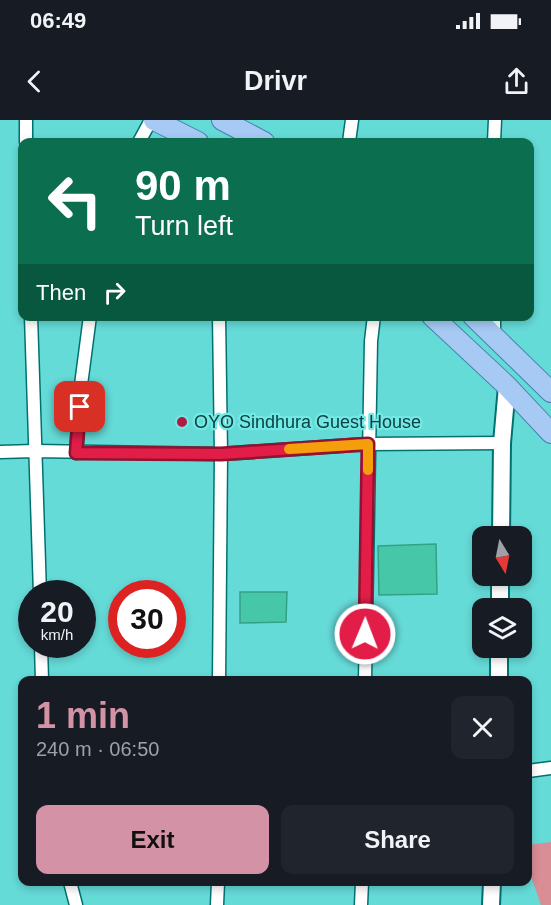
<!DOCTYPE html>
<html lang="en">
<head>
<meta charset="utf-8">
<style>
  :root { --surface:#171b24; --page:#20242c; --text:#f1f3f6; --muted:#9ea1a6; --accent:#d392a5 }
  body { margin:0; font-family:Arial,sans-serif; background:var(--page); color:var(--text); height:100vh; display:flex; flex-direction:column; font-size:22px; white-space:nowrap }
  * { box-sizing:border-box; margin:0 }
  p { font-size:20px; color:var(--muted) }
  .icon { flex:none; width:33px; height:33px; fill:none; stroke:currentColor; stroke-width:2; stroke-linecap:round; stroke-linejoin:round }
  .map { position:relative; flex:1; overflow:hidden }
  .sheet { position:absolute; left:18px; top:556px; width:514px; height:210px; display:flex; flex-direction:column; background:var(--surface); border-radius:12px; box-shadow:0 3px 9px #0003 }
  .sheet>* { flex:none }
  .hud { position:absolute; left:18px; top:18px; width:516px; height:183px; border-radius:12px; box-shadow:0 3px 9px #0003; background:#0b6e4f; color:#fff; overflow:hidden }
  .needle { width:39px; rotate:170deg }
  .controls { position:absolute; left:472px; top:406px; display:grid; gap:12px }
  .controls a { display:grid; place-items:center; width:60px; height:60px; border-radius:12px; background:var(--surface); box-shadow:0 3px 9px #0003; font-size:30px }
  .speed { position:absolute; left:18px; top:460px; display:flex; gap:12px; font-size:30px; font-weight:700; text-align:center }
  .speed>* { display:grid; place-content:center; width:78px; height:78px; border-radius:50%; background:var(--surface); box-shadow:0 3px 9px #0003; line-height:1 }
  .speed small { font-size:15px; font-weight:400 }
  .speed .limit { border:9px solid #d22; background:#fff; color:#111 }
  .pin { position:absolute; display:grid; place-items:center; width:51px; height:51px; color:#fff; margin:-26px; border-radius:12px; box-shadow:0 3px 9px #0006 }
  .me { position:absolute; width:66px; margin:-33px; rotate:1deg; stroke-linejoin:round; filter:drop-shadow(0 0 4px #0008) }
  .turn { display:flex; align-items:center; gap:21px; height:126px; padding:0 18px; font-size:27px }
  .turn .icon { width:78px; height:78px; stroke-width:2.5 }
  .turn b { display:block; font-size:42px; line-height:51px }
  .then { display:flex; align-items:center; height:57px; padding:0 18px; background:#0003; gap:12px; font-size:22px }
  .round { display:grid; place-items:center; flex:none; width:63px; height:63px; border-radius:12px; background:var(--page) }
  .head { display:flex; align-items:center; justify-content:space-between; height:102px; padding:0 18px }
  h1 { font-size:36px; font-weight:800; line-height:45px; color:var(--accent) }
  .action { display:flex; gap:12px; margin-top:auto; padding:12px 18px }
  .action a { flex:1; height:69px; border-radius:12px; background:var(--accent); color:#111; font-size:24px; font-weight:800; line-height:69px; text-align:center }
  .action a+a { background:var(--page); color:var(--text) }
  .status { display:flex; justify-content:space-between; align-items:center; height:42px; padding:0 30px; background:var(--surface); direction:ltr }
  .status svg { height:16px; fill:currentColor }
  header { display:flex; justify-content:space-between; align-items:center; height:78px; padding:0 18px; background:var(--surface); font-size:27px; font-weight:800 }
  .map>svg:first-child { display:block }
</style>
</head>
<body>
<div class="status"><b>06:49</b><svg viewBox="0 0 49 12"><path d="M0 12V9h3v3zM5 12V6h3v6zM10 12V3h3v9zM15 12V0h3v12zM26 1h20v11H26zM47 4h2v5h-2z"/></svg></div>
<header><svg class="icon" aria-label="back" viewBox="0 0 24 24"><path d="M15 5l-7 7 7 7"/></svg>Drivr<svg class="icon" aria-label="share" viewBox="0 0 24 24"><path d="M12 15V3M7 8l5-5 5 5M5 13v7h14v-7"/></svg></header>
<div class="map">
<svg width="551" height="785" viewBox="0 0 551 785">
  <rect width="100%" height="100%" fill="#65dbd8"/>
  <!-- green -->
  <path fill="#d98d95" d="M 551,722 L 551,785 L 541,785 L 528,748 L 528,725 Z"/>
  <!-- building -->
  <g fill="#46c8a8" stroke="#32a186" stroke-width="1.5">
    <path d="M 478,19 L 478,22 L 408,22 L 408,20 Z"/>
    <path d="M 436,424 L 437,474 L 379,475 L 378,426 Z"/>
    <path d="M 240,472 L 287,472 L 286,502 L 240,503 Z"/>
  </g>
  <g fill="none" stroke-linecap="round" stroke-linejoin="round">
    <!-- street casing -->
    <g stroke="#007170" stroke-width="15">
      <g id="street">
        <path d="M 26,0 L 26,22"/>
        <path d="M 139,22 L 151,0"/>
        <path d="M 349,22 L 352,0"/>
        <path d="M 494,22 L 495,0"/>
        <path d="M 31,196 L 40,474"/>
        <path d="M 219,196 L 221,334 L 219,561"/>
        <path d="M 494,217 L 494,196"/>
        <path d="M 0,332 L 35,331 L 221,334 L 368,324 L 502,323"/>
        <path d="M 76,333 L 81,265 L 90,196"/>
        <path d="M 41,525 L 42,561"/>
        <path d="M 365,561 L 371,221 L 374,196"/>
        <path d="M 528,651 L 551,648"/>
        <path d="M 70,762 L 76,785"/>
        <path d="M 217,785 L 218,762"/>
        <path d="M 361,785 L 362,762"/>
      </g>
    </g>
    <!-- secondary casing -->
    <g stroke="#007170" stroke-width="20">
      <g id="secondary">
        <path d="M 501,417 L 502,323 L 507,266"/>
        <path d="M 500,489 L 500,456"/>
        <path d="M 499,561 L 499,528"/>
        <path d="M 491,785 L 492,762"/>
      </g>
    </g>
    <!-- primary casing -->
    <g stroke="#4983b0" stroke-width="22">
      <g id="primary">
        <path d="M 154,0 L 198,22"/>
        <path d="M 222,0 L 264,22"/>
        <path d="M 432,196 L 507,266 L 551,313"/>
        <path d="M 473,196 L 551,272"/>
      </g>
    </g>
    <!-- street -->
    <use href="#street" stroke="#fff" stroke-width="12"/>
    <!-- secondary -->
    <use href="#secondary" stroke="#fff" stroke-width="16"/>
    <!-- primary -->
    <use href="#primary" stroke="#a6caf4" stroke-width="20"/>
  </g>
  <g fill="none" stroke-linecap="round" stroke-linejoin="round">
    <!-- route casing -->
    <g stroke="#92132f" stroke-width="15">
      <path id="route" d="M 80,287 L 76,333 L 221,334 L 368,324 L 365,514"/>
    </g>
    <!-- route -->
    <use href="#route" stroke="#e11d48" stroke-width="10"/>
    <!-- slow -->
    <path stroke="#f59e0b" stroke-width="10" d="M 289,329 L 368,324 L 368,350"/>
  </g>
  <!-- markers -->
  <circle fill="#af1b43" stroke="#73e9e6" stroke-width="2" cx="182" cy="302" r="6"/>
  <g text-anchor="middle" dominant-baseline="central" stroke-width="4.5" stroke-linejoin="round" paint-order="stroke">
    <!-- poi labels -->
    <g font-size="18" fill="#0c4241" stroke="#73e9e6" text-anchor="start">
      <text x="194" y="302">OYO Sindhura Guest House</text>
    </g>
  </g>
</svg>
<div class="controls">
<a><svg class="needle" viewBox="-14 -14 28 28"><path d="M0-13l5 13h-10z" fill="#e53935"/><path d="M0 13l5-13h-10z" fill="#9ea1a6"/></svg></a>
<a><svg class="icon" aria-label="layers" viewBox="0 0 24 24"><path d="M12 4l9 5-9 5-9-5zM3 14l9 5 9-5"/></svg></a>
</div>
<div class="speed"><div>20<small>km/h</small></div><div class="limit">30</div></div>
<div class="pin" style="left:80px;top:287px;background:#d93025"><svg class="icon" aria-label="arrive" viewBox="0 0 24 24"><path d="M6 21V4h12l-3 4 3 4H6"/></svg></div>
<svg class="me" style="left:365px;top:514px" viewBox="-20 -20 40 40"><circle r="17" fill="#e11d48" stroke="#fff" stroke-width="3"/><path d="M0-11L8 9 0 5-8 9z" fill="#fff"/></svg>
<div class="hud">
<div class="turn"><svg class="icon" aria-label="left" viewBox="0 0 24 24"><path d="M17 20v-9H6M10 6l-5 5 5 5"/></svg><div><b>90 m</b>Turn left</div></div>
<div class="then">Then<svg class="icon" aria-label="right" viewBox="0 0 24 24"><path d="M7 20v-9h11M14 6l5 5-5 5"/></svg></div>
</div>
<section class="sheet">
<div class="head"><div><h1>1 min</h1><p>240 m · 06:50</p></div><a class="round"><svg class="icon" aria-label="close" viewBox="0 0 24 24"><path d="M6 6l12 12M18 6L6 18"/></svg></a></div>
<div class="action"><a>Exit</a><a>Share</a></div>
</section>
</div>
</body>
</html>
